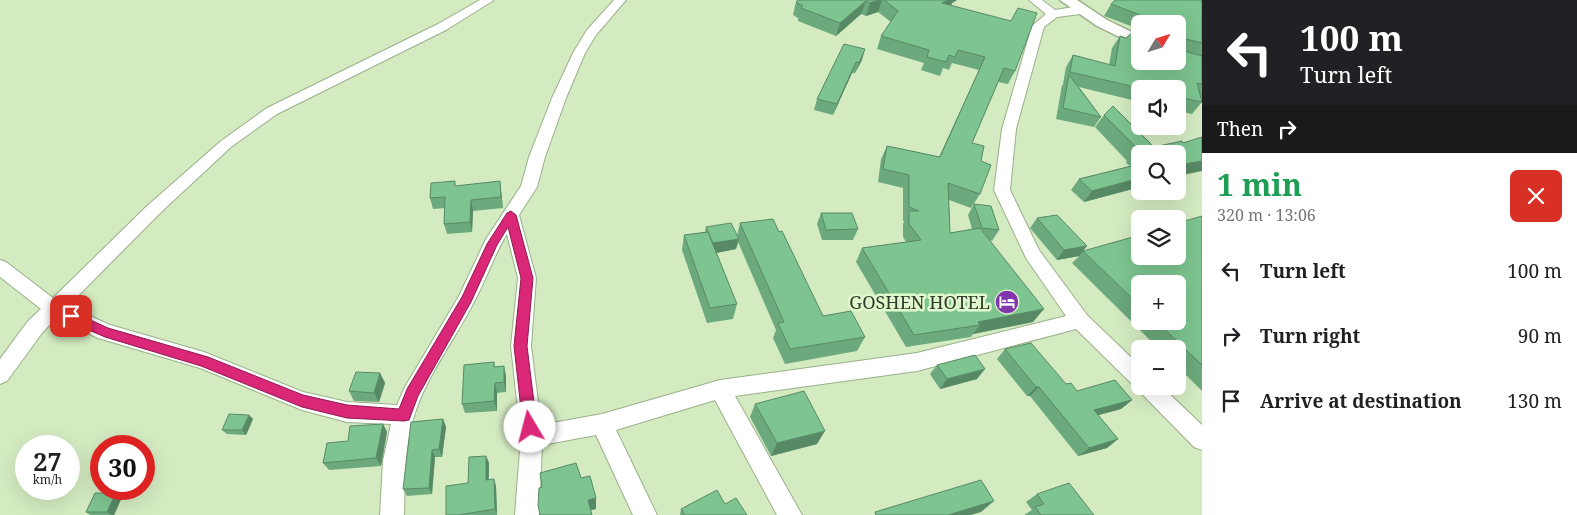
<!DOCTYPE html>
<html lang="en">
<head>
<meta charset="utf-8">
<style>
  :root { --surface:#fff; --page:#f6f6f6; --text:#202124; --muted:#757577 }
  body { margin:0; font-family:"Noto Serif",serif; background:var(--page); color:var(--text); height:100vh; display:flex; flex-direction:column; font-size:19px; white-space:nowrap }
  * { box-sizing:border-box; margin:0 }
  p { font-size:16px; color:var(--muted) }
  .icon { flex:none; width:28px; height:28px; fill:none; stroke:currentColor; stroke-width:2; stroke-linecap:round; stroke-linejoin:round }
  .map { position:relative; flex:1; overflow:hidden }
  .panel { display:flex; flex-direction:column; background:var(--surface); width:375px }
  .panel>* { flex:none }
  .banner { background:#202124; color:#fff; overflow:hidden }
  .needle { width:32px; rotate:52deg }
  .controls { position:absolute; left:1131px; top:15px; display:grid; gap:10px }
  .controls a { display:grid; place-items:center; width:55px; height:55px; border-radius:8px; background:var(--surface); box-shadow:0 5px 20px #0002; font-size:25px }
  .speed { position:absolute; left:15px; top:435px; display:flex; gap:10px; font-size:25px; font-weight:700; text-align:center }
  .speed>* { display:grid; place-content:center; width:65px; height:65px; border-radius:50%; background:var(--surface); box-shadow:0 5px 20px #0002; line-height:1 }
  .speed small { font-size:12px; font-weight:400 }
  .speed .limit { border:8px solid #d22; background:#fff; color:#111 }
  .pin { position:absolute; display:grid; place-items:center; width:42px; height:42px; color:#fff; margin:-21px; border-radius:10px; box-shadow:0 2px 8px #0006 }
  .me { position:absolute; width:55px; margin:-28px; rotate:352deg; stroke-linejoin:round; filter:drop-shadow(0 0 4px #0008) }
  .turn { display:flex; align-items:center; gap:18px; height:105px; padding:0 15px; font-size:22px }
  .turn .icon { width:65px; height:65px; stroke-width:2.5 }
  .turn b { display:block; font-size:35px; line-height:42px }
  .then { display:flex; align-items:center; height:48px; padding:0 15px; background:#0003; gap:10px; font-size:19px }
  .round { display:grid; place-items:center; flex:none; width:52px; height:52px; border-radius:8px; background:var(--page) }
  .summary { display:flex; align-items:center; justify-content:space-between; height:85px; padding:0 15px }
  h1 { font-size:30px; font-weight:700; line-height:38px; color:#1e9e55 }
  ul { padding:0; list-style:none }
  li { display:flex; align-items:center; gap:15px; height:65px; padding:0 15px }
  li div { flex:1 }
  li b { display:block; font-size:19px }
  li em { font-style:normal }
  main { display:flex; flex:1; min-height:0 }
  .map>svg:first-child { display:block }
</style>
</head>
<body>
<main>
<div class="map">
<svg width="1202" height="515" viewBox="0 0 1202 515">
  <rect width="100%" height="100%" fill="#d4ebc2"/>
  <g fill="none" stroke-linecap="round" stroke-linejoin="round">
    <!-- minor casing -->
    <g stroke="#9ab089" stroke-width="2">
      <path id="minor" d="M 480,0 L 494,0 L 446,30 L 277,114 L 231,147 L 159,214 L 68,306 L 110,325 L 204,352 L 303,392 L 347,402 L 397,405 L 405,387 L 459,296 L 486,239 L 521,186 L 529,157 L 552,98 L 573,53 L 587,30 L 614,0 L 626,0 L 596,35 L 585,53 L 566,98 L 545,157 L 537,187 L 519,215 L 536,278 L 531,346 L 541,425 L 602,414 L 720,380 L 917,353 L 1066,316 L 1026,258 L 994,190 L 1002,129 L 1032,26 L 1046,14 L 1029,0 L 1042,0 L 1055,10 L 1080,6 L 1086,10 L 1080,14 L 1057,17 L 1044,27 L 1016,129 L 1010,190 L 1039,250 L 1087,315 L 1140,366 L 1140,386 L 1161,386 L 1202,425 L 1202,450 L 1194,447 L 1140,392 L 1137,387 L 1133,385 L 1076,329 L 917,371 L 735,396 L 802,515 L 777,515 L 715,400 L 616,430 L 657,515 L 633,515 L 596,435 L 542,445 L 539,515 L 515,515 L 521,437 L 511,346 L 518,278 L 507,234 C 494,255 486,280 474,302 C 455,339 428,374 415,413 C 404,446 405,481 404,515 L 380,515 L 383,461 L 391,424 L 347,422 L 302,410 L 200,368 L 98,338 L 56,318 L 42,333 L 7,381 L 0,384 L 0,359 L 28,321 L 41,309 L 0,277 L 0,260 L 6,262 L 53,298 L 147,206 L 221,141 L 267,108 L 438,24 Z"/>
    </g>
    <!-- major casing -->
    <g stroke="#9ab089" stroke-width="3">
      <path id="major" d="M 1060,0 L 1077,0 L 1107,20 L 1140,36 L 1140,47 L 1097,26 Z"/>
    </g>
    <!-- minor -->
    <use href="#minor" fill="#fff" fill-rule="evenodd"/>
    <!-- major -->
    <use href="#major" fill="#fff" fill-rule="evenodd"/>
  </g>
  <!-- wall -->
  <g fill="#6ca97c" fill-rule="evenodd">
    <path d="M 798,0 L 957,0 L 952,3 L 951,6 L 1015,71 L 1008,84 L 998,82 L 972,143 L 981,161 L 980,194 L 971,208 L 949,200 L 950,233 L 972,229 L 968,215 L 974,204 L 999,230 L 992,241 L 990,240 L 1033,322 L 973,334 L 971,337 L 906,347 L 856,262 L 862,248 L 906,242 L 903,237 L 903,224 L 904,221 L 903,221 L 903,188 L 878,182 L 881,159 L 887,146 L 939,157 L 979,70 L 952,63 L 949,70 L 943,68 L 940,76 L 921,70 L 924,63 L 877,49 L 881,36 L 891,22 L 878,12 L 866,16 L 861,14 L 836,36 L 798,21 L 798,18 L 793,15 L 796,2 Z"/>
    <path d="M 1202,0 L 1202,99 L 1201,98 L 1202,102 L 1192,114 L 1178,111 L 1178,89 L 1140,89 L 1140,102 L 1079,87 L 1101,117 L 1094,127 L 1056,119 L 1062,85 L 1064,84 L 1063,84 L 1066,67 L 1073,55 L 1109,65 L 1112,48 L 1120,36 L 1126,38 L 1137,32 L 1139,29 L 1104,16 L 1111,4 ZM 1140,24 L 1178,24 L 1140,61 Z"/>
    <path d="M 844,44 L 862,60 L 855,73 L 852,73 L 833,115 L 814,110 L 817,99 Z"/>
    <path d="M 1104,115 L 1178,176 L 1140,154 L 1140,187 L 1084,202 L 1071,190 L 1079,179 L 1130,166 L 1126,163 L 1127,161 L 1095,127 Z"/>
    <path d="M 500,181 L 503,208 L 473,211 L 472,232 L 447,234 L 444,224 L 445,208 L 433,209 L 430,198 L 456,186 Z"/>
    <path d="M 821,213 L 858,229 L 853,240 L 822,240 L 817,224 Z"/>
    <path d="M 1202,216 L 1202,391 L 1178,367 L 1178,349 L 1159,349 L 1072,263 L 1079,256 L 1057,260 L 1030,228 L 1037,218 L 1083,251 L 1140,256 ZM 1140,284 L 1178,321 L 1140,321 Z"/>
    <path d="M 740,223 L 779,232 L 823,316 L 865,337 L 857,351 L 785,364 L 773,338 L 776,330 L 738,242 L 736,249 L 716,253 L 737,304 L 733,319 L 707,323 L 682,250 L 684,235 L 705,232 L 706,227 L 737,236 Z"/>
    <path d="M 1005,349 L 1077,391 L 1132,400 L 1121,409 L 1098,415 L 1118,439 L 1107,448 L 1078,456 L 1030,396 L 1027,396 L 997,359 Z"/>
    <path d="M 494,362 L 495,367 L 506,376 L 506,392 L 497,393 L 497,411 L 465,413 L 462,404 Z"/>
    <path d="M 937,365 L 977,379 L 940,389 L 930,374 Z"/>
    <path d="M 380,373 L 385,383 L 379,402 L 354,401 L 349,391 Z"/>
    <path d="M 755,404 L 817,444 L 771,456 L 750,417 Z"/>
    <path d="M 249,415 L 253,419 L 246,435 L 227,434 L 222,430 Z"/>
    <path d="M 443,419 L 446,427 L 442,457 L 435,457 L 432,494 L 407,496 L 403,489 Z"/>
    <path d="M 383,424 L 387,432 L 381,466 L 329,470 L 323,463 L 348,441 Z"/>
    <path d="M 486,456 L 489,463 L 489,480 L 496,486 L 497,515 L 446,515 Z"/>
    <path d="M 116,493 L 122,497 L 114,515 L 90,515 L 86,512 Z"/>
    <path d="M 1037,494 L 1094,515 L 1024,515 L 1032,510 L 1026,502 Z"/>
    <path d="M 725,504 L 747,515 L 680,515 L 681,509 Z"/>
  </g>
  <!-- shaded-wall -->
  <g fill="#588965">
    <path d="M 879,0 L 882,0 L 878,12 L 866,16 L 870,3 Z"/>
    <path d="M 948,0 L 957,0 L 952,3 L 949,9 L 942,3 Z"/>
    <path d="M 866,1 L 861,14 L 836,36 L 840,23 Z"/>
    <path d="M 865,49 L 862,60 L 855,73 L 859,63 Z"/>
    <path d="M 856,62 L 852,73 L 833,115 L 837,104 Z"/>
    <path d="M 1202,161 L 1202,171 L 1178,176 L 1178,165 Z"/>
    <path d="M 1140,178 L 1140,187 L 1084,202 L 1092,191 Z"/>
    <path d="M 500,181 L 501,192 L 503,208 L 501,197 Z"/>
    <path d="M 471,200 L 473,211 L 472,232 L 470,222 Z"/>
    <path d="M 739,239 L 736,249 L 711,254 L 713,243 Z"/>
    <path d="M 1087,246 L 1079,256 L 1057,260 L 1064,250 Z"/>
    <path d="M 1044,309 L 1033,322 L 973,334 L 980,325 L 978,322 Z"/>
    <path d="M 504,366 L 506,376 L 506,392 L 504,382 Z"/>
    <path d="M 985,369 L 977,379 L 940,389 L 947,379 Z"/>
    <path d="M 380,373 L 385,383 L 379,402 L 374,393 Z"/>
    <path d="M 495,383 L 497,393 L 497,411 L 494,401 Z"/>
    <path d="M 1036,387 L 1039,387 L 1030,396 L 1027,396 Z"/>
    <path d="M 1132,400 L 1121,409 L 1084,419 L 1094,410 Z"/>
    <path d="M 249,415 L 253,419 L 246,435 L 242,430 Z"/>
    <path d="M 443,419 L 446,427 L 442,457 L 439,449 Z"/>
    <path d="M 383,424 L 387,432 L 381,466 L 376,458 Z"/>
    <path d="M 825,431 L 817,444 L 771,456 L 777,443 Z"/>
    <path d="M 1118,439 L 1107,448 L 1078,456 L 1089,448 Z"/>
    <path d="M 432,450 L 435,457 L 432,494 L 429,488 Z"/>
    <path d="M 486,456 L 489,463 L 488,487 L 486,480 Z"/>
    <path d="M 494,479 L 496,486 L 497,515 L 495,509 Z"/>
    <path d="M 116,493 L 122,497 L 114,515 L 111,515 L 107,512 Z"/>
    <path d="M 596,498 L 596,509 L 588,511 L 588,500 Z"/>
    <path d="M 994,501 L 981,512 L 971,515 L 948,515 Z"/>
  </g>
  <!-- building -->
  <g fill="#7dc490" stroke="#588965">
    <path d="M 798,0 L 879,0 L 870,3 L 866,1 L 840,23 L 801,8 L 803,6 L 796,2 Z"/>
    <path d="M 884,0 L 948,0 L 942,3 L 1011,21 L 1018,8 L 1037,13 L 1015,71 L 1004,68 L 972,143 L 984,146 L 981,161 L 991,165 L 980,194 L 948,183 L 950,233 L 980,228 L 1044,309 L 978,322 L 980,325 L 914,335 L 862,248 L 921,240 L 909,224 L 909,211 L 919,211 L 909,207 L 909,175 L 883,169 L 887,146 L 940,157 L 985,57 L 958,50 L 955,57 L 949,55 L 946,62 L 927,57 L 929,50 L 881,36 L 898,11 Z"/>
    <path d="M 1115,0 L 1202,0 L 1202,43 L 1186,39 L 1185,47 L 1182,48 L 1181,50 L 1202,56 L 1202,84 L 1197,83 L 1202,102 L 1178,97 L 1178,89 L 1144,89 L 1070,72 L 1073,55 L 1115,66 L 1120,36 L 1126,38 L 1134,31 L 1140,33 L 1140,61 L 1178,61 L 1178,24 L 1149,24 L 1145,21 L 1148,18 L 1111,4 Z"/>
    <path d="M 844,44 L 865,49 L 859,63 L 856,62 L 837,104 L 817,99 Z"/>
    <path d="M 1069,75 L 1101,117 L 1063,108 Z"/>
    <path d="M 1113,106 L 1154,147 L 1182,141 L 1183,143 L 1202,137 L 1202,161 L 1178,165 L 1178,154 L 1140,154 L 1136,150 L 1139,150 L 1104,115 Z"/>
    <path d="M 1140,164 L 1140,178 L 1092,191 L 1079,179 Z"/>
    <path d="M 455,181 L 455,186 L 500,181 L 501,197 L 471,200 L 470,222 L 444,224 L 445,197 L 430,198 L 431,183 Z"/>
    <path d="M 974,204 L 991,206 L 999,230 L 982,228 Z"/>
    <path d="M 821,213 L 852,213 L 858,229 L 826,230 Z"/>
    <path d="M 1057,215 L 1087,246 L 1064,250 L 1037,218 Z"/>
    <path d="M 1202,216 L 1202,365 L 1156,321 L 1178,321 L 1178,284 L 1140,284 L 1140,306 L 1083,251 L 1140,235 L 1140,256 L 1178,256 L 1178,223 Z"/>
    <path d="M 773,219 L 779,232 L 782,231 L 823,316 L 851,311 L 865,337 L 790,349 L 778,323 L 784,322 L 740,223 Z"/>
    <path d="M 731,223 L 739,239 L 713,243 L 706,227 Z"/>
    <path d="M 708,232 L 737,304 L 710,308 L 684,235 Z"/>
    <path d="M 1031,343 L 1066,384 L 1071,383 L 1077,391 L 1115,380 L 1132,400 L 1094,410 L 1118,439 L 1089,448 L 1039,387 L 1036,387 L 1005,349 Z"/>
    <path d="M 975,355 L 985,369 L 947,379 L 937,365 Z"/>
    <path d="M 494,362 L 494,367 L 504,366 L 504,382 L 495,383 L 494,401 L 462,404 L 464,365 Z"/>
    <path d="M 356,372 L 380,373 L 374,393 L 349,391 Z"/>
    <path d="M 804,391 L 825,431 L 777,443 L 755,404 Z"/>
    <path d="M 229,414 L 249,415 L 242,430 L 222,430 Z"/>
    <path d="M 443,419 L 439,449 L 432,450 L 429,488 L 403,489 L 411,422 Z"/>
    <path d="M 383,424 L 376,458 L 323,463 L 327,443 L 348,441 L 350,426 Z"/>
    <path d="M 486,456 L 486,480 L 494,479 L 495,509 L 458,515 L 446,515 L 446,486 L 468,483 L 469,457 Z"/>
    <path d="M 576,463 L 581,478 L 590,476 L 596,498 L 588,500 L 592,515 L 540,515 L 538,505 L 539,488 L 542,487 L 540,473 Z"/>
    <path d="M 981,480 L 994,501 L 948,515 L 876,515 L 875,512 Z"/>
    <path d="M 1069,483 L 1094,515 L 1041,515 L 1035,507 L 1044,504 L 1037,494 Z"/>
    <path d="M 717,490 L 725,504 L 736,498 L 747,515 L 685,515 L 681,509 Z"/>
    <path d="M 95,493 L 116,493 L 107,512 L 86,512 Z"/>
  </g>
  <!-- route -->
  <path fill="#db2777" stroke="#8e194d" d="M 511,211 L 516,215 L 533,278 L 527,346 L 537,427 L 535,432 L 530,433 L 525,432 L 523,427 L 514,346 L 521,278 L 508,227 L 497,245 L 471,302 L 418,396 L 409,420 L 404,421 L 347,418 L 302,407 L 201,366 L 105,337 L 66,320 L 64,316 L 66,313 L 71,311 L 108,328 L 208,357 L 303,395 L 347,405 L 399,409 L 407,389 L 462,297 L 487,244 L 507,213 Z"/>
  <!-- icons -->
  <defs>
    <g id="hotel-disc" transform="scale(1.25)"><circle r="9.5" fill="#8137a9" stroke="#e1f9ce"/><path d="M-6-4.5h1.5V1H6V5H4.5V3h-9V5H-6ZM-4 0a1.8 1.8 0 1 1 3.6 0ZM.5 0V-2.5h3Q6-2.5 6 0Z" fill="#fff"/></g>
  </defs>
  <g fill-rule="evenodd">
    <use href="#hotel-disc" x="1007" y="302"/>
  </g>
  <g text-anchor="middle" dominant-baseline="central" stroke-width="5" stroke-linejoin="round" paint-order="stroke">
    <!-- poi labels -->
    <g font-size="18" fill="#333c2c" stroke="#e1f9ce" text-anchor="end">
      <text x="990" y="302">GOSHEN HOTEL</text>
    </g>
  </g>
</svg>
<div class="controls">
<a><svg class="needle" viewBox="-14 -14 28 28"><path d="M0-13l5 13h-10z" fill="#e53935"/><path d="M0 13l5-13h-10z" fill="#757577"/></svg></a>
<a><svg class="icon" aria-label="sound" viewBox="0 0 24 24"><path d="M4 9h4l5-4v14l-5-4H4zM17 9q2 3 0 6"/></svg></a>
<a><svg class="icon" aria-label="search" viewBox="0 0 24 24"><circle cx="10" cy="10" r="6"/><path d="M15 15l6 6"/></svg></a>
<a><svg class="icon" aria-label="layers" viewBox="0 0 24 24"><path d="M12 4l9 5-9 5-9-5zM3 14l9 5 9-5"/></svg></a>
<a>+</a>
<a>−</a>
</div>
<div class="speed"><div>27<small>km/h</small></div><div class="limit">30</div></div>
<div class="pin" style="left:71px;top:316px;background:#d93025"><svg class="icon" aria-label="arrive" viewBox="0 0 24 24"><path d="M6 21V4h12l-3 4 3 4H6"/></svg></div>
<svg class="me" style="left:530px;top:427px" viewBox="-20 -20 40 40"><circle r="19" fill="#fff"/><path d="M0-13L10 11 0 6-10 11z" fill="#db2777"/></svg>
</div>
<section class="panel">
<div class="banner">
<div class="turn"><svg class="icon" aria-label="left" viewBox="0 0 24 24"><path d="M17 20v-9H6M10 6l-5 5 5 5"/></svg><div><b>100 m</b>Turn left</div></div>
<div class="then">Then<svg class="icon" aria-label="right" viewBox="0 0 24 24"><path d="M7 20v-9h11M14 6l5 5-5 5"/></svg></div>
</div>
<div class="summary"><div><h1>1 min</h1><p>320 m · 13:06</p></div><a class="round" style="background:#d93025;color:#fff"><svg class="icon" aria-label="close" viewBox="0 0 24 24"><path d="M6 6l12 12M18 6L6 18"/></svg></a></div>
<ul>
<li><svg class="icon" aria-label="left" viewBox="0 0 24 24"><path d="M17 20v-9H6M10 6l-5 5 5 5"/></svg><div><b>Turn left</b></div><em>100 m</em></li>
<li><svg class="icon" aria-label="right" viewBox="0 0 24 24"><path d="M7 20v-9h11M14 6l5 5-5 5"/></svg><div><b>Turn right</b></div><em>90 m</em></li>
<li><svg class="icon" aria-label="arrive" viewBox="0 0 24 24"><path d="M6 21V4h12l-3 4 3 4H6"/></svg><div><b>Arrive at destination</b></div><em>130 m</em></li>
</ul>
</section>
</main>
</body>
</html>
